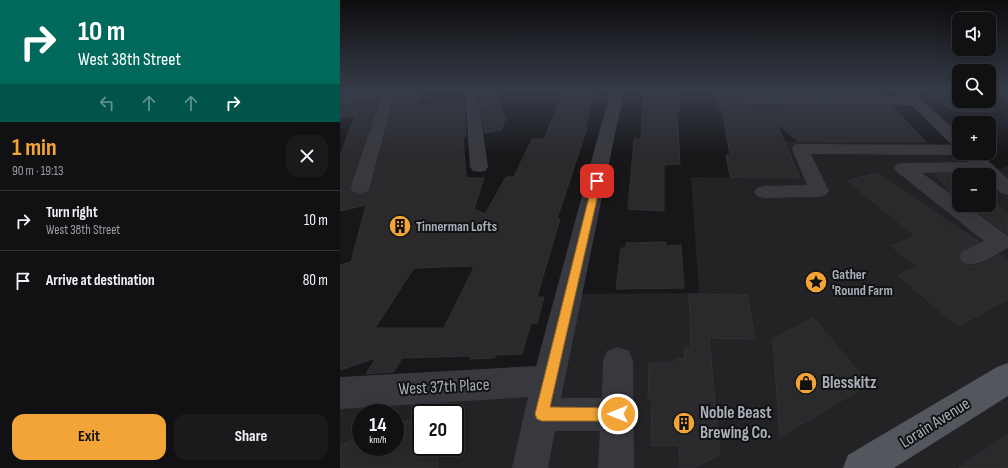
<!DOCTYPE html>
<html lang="en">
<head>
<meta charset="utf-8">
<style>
  :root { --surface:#111113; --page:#1a1a1c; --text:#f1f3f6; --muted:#9c9da0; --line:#303133; --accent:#f2a536 }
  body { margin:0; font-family:"Sofia Sans Condensed",sans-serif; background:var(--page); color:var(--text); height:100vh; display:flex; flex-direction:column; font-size:15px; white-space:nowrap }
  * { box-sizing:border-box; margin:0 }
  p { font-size:13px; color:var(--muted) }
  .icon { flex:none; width:22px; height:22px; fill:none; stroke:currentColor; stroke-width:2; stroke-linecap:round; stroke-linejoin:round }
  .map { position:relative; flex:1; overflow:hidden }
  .side { display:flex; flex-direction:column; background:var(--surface); width:340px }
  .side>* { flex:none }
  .top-card { background:#00695c; color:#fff; overflow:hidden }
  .tools { position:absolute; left:612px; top:12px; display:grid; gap:8px }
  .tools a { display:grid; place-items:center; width:44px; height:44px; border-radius:8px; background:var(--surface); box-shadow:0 4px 16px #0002,0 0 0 1px var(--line); font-size:20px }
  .speed { position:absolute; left:12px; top:404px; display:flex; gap:8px; font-size:20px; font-weight:700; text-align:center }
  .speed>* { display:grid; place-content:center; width:52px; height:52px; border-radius:50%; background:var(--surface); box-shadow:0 4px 16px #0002,0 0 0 1px var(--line); line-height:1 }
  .speed small { font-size:10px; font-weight:400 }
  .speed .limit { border:2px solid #111; border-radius:6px; background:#fff; color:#111 }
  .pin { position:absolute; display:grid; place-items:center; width:34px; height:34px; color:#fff; margin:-17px; border-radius:8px; box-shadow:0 2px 6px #0006 }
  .me { position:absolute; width:44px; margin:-22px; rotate:270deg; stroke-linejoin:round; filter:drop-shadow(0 0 3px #0008) }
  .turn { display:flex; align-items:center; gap:14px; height:84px; padding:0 12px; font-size:18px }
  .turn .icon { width:52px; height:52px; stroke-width:2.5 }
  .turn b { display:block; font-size:28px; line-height:34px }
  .lanes { display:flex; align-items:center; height:38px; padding:0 12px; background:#0003; justify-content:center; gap:20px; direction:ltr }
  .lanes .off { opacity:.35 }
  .round { display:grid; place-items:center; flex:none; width:42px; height:42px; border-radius:12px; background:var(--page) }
  .overview { display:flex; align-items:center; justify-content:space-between; height:68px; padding:0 12px }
  h1 { font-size:24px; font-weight:700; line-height:30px; color:var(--accent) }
  .primary-button { display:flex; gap:8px; margin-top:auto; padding:8px 12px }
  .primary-button a { flex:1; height:46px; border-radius:12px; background:var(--accent); color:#111; font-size:16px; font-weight:700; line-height:46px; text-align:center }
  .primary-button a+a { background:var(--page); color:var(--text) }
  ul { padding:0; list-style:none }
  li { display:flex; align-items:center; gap:12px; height:60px; padding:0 12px; border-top:1px solid var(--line) }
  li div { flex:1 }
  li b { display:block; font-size:15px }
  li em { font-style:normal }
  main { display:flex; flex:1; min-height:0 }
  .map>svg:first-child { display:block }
</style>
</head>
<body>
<main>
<section class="side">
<div class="top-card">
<div class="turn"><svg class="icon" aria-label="right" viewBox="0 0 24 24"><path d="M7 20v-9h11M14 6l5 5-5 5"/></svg><div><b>10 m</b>West 38th Street</div></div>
<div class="lanes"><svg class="icon off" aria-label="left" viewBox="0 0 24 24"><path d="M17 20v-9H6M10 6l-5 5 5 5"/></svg><svg class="icon off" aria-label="ahead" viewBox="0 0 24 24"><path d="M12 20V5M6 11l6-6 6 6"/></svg><svg class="icon off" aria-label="ahead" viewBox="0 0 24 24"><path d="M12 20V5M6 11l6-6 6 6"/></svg><svg class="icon" aria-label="right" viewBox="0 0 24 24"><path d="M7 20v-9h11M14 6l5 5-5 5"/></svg></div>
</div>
<div class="overview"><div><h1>1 min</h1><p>90 m · 19:13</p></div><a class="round"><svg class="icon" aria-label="close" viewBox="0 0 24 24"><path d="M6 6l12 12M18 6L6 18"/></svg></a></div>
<ul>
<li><svg class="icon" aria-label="right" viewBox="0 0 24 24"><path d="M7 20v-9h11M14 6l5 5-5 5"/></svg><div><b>Turn right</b><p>West 38th Street</p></div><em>10 m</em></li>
<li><svg class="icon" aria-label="arrive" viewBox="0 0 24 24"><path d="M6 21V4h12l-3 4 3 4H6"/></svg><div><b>Arrive at destination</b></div><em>80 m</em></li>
</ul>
<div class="primary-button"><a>Exit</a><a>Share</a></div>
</section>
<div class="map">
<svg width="668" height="468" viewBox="0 0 668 468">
  <rect width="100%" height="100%" fill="#171719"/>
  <!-- built -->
  <path fill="#232326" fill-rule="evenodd" d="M 444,141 L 619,144 L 619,153 L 630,153 L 650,172 L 668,166 L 668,468 L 0,468 L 0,393 L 208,381 L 230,294 L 359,293 L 351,177 L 459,178 ZM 619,175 L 649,175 L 649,205 L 619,205 ZM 21,413 L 55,413 L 55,447 L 21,447 ZM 81,413 L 115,413 L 115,447 L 81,447 Z"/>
  <!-- building -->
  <g fill="#2a2a2d" stroke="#313135" fill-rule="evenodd">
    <path d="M 0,90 L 31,90 L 0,95 Z"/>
    <path d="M 76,90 L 78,90 L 80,106 L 124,99 L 126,136 L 123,137 L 126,178 L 144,178 L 134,209 L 145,214 L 166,177 L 174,177 L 192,139 L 204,139 L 222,95 L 227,95 L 229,90 L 255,90 L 245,128 L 247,128 L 217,219 L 220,219 L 197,297 L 204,297 L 197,323 L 191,323 L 182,354 L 155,355 L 155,358 L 130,359 L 131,356 L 62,358 L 54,372 L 26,374 L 36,358 L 0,370 L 0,265 L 11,262 L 26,205 L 0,211 L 0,156 L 15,116 L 0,118 L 0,106 L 38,101 L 9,188 L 13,193 L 20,195 L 27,193 L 31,188 L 55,97 L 74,94 ZM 132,266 L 134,267 L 104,328 L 35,328 L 74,268 Z"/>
    <path d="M 143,90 L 156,90 L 165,120 L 161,130 L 145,133 L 139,96 L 142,96 Z"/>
    <path d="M 445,90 L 537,90 L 542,95 L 414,95 L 414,91 Z"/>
    <path d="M 374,91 L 398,91 L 402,103 L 408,106 L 552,106 L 586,142 L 458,141 L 437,124 L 460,178 L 390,177 L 386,155 L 390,155 L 382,110 L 377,110 Z"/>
    <path d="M 303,92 L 339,92 L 340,111 L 337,111 L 340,164 L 324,165 L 324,211 L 288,209 L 294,139 L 301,139 Z"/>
    <path d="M 591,93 L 619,93 L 619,101 L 642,101 L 657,112 L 612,111 Z"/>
    <path d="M 536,173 L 639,242 L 622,250 L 618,258 L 623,264 L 629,266 L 641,264 L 659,255 L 668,261 L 668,299 L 618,326 L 558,275 L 578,266 L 551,246 L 576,236 L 508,181 Z"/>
    <path d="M 595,174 L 626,174 L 627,175 L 619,175 L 619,198 L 611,193 Z"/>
    <path d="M 649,196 L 668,214 L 668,234 L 629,205 L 649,205 Z"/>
    <path d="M 326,242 L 326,246 L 341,245 L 344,288 L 276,289 L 281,248 L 286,248 L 286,243 Z"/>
    <path d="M 349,294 L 407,295 L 415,339 L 369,338 L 380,454 L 354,468 L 340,468 L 339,445 L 311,446 L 312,398 L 308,399 L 309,363 L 335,363 L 335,359 L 345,359 L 344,348 L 351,348 Z"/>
    <path d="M 473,318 L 529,384 L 440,437 L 433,339 Z"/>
    <path d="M 81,415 L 81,447 L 98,447 L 98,468 L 0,468 L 0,445 L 21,437 L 21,447 L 55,447 L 55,425 Z"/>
    <path d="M 668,434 L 668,468 L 619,468 Z"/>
  </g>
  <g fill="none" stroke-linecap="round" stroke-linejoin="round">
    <!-- minor -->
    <g fill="#38393e" fill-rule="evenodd">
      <path d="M 42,90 L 75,90 L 74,93 L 54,96 L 30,188 L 27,192 L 20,194 L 13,192 L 10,188 L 40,99 L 0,105 L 0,97 Z"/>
      <path d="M 125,90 L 137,90 L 148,167 L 145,171 L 139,172 L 133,171 L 130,167 Z"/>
      <path d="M 272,90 L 285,90 L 276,129 L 221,398 L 262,398 L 263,361 L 267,351 L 278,347 L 289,351 L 293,361 L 294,468 L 258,468 L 260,431 L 215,431 L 208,468 L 172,468 L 188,397 L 0,409 L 0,377 L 196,366 L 260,129 Z"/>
      <path d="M 399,90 L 412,90 L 413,96 L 563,97 L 558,90 L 571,90 L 619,134 L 619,153 L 625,153 L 619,155 L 471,154 L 489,191 L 486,195 L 479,197 L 424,198 L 417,196 L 414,192 L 417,188 L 424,186 L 467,185 L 452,149 L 454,145 L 460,144 L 612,145 L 571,105 L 408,104 L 403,103 Z"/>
      <path d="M 654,90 L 668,90 L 668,99 L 663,98 Z"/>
      <path d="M 636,153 L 641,154 L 668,179 L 668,195 L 661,193 L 649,181 L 649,175 L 643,175 L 640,172 L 582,173 L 619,200 L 619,205 L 626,205 L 668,236 L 668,248 C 654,255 639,268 623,263 L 619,257 L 623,251 L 644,241 L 557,172 L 554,168 L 557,164 L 563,163 L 629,162 L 626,158 L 629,154 Z"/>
    </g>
    <!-- major -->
    <path fill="#54565d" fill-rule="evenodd" d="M 668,363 L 668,396 L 554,468 L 503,468 L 508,455 L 657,367 Z"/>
  </g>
  <!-- sky -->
  <linearGradient id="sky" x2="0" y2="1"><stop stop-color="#0d0d0e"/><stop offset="0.58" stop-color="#363c49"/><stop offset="1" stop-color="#363c49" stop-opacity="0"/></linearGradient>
  <rect width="668" height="156" fill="url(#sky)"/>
  <!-- route -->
  <path fill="#f2a536" stroke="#9d6b23" d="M 257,178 L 261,181 L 210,407 L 278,408 L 283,410 L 285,414 L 283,419 L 278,421 L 202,421 L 197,419 L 195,414 L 253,181 Z"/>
  <!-- icons -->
  <defs>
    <g id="building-disc" transform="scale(1.15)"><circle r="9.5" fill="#f2a536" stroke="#121214"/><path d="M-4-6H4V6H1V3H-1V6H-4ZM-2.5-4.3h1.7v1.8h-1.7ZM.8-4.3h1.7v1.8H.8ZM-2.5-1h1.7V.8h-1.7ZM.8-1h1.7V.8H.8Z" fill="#111"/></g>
    <g id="sight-disc" transform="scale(1.15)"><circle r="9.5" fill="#f2a536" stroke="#121214"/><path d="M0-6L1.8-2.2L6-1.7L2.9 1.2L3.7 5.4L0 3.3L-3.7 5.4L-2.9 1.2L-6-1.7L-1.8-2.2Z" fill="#111"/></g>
    <g id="shop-disc" transform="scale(1.15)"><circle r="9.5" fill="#f2a536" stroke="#121214"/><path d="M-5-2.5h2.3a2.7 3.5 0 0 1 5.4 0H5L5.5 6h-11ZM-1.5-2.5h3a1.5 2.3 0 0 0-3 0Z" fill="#111"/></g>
  </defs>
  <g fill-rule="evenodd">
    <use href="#building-disc" x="60" y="226"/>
    <use href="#sight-disc" x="476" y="282"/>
    <use href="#shop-disc" x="466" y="383"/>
    <use href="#building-disc" x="344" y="423"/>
  </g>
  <g text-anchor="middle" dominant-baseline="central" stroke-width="4" stroke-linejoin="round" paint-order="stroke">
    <!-- poi labels -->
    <g font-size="14" font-weight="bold" fill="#a9afb9" stroke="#121214" text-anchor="start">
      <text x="76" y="226">Tinnerman Lofts</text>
      <text x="492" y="274">Gather<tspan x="492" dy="16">'Round Farm</tspan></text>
    </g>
    <!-- near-poi labels -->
    <g font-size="17" font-weight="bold" fill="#a9afb9" stroke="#121214" text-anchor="start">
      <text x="482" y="383">Blesskitz</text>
      <text x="360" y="413">Noble Beast<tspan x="360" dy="20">Brewing Co.</tspan></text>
    </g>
    <!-- near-street labels -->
    <g font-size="17" fill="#a9afb9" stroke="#121214">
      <text transform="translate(104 387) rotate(-3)">West 37th Place</text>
      <text transform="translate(595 423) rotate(-32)">Lorain Avenue</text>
    </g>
  </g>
</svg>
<div class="tools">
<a><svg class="icon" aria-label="sound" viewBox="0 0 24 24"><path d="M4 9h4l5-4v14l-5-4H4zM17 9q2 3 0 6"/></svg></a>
<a><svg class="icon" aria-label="search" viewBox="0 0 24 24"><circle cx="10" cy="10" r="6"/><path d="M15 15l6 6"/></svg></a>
<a>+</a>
<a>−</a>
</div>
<div class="speed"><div>14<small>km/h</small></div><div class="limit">20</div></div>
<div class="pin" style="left:257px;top:181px;background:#d93025"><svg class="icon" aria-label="arrive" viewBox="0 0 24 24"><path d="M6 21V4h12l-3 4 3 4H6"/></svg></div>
<svg class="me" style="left:278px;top:414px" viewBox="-20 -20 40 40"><circle r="17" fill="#f2a536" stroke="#fff" stroke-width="3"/><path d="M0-11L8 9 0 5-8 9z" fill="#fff"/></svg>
</div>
</main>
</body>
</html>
